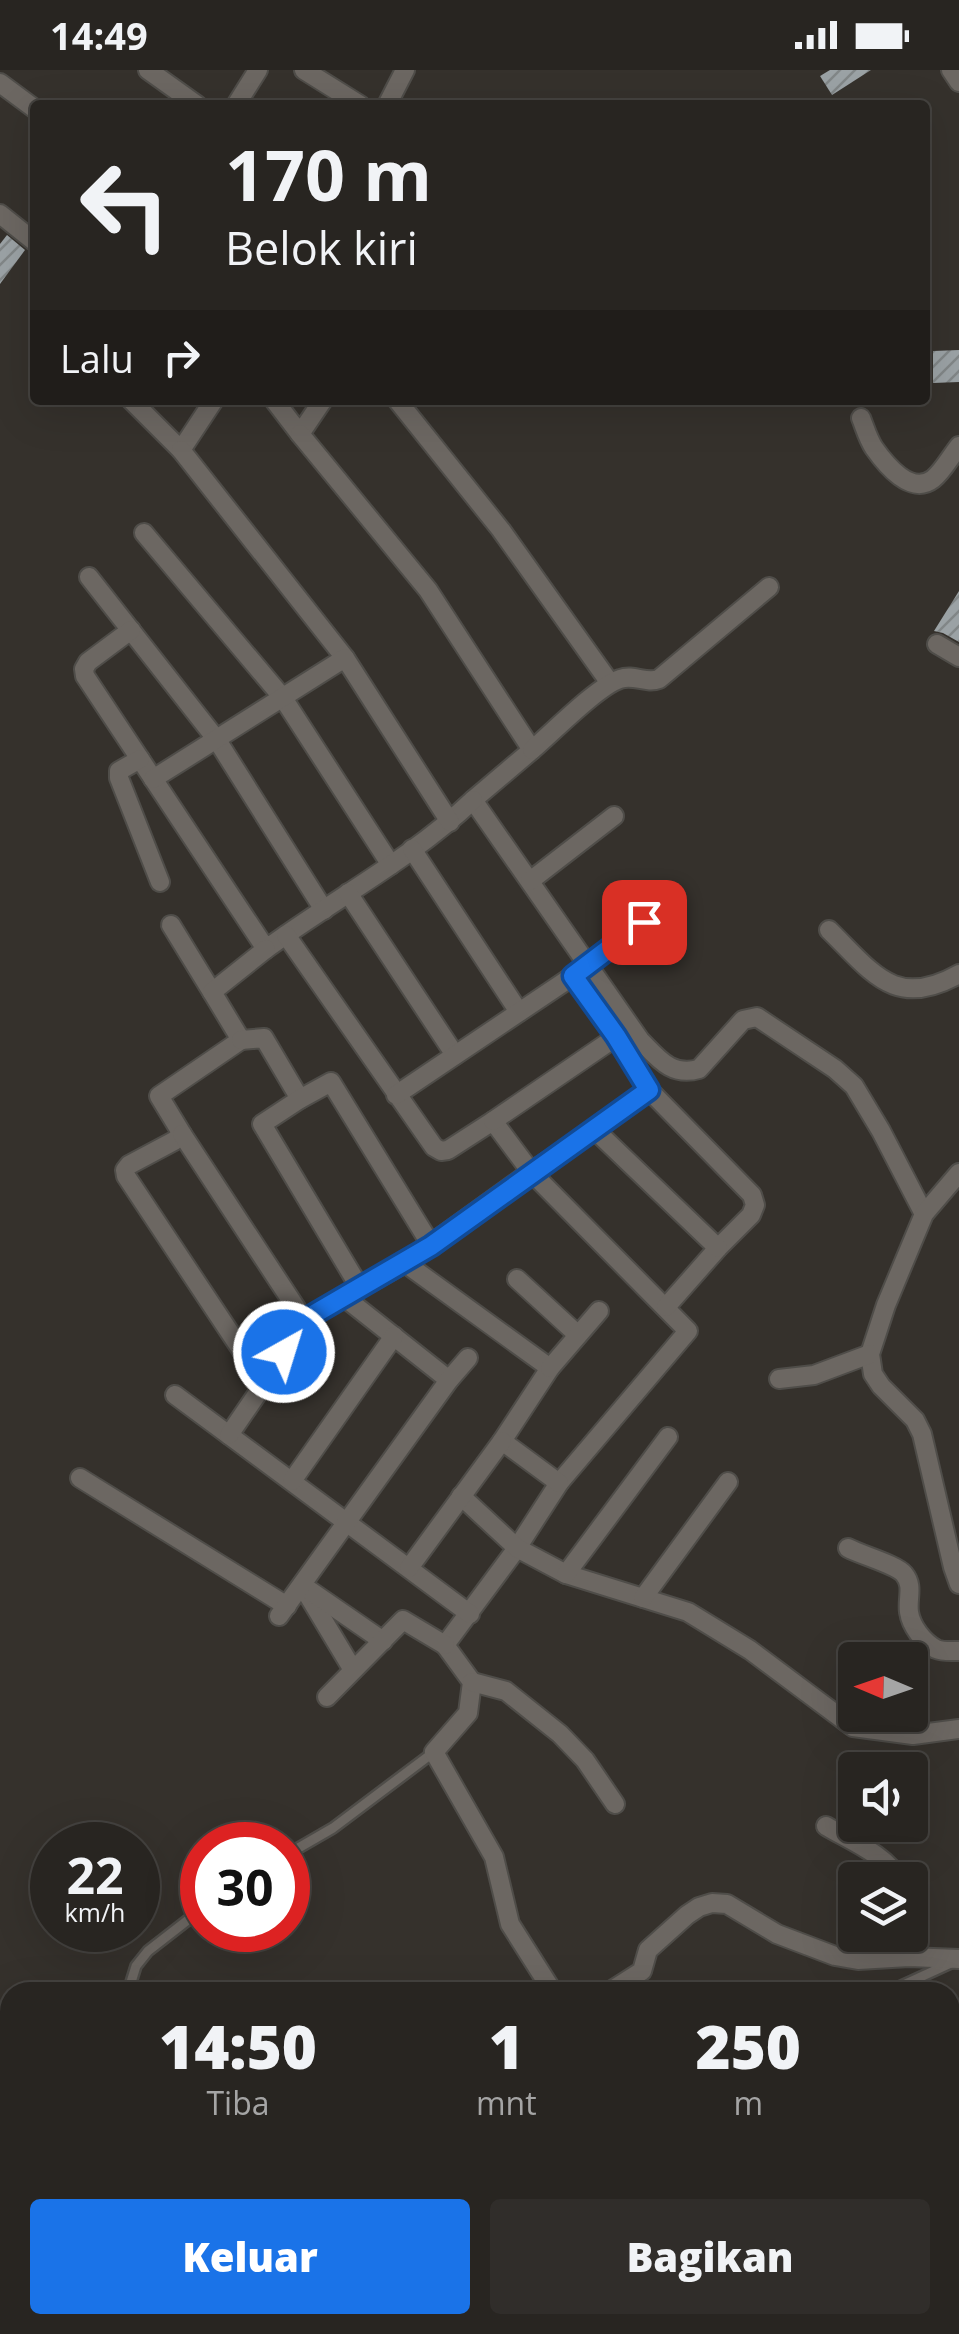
<!DOCTYPE html>
<html lang="id">
<head>
<meta charset="utf-8">
<style>
  :root { --surface:#282521; --page:#302d2a; --text:#f1f3f6; --muted:#a5a5a5; --line:#44423f; --accent:#1a73e8 }
  body { margin:0; font-family:"Open Sans",sans-serif; background:var(--page); color:var(--text); height:100vh; display:flex; flex-direction:column; font-size:38px; white-space:nowrap }
  * { box-sizing:border-box; margin:0 }
  p { font-size:32px; color:var(--muted) }
  .icon { flex:none; width:55px; height:55px; fill:none; stroke:currentColor; stroke-width:2; stroke-linecap:round; stroke-linejoin:round }
  .map { position:relative; flex:1; overflow:hidden }
  .panel { position:absolute; left:0px; top:1912px; width:960px; height:352px; display:flex; flex-direction:column; background:var(--surface); border-radius:30px 30px 0 0; box-shadow:0 10px 40px #0002,0 0 0 2px var(--line) }
  .panel>* { flex:none }
  .banner { position:absolute; left:30px; top:30px; width:900px; height:305px; border-radius:10px; box-shadow:0 10px 40px #0002,0 0 0 2px var(--line); background:#282521; color:var(--text); overflow:hidden }
  .needle { width:65px; rotate:272deg }
  .buttons { position:absolute; left:838px; top:1572px; display:grid; gap:20px }
  .buttons a { display:grid; place-items:center; width:90px; height:90px; border-radius:10px; background:var(--surface); box-shadow:0 10px 40px #0002,0 0 0 2px var(--line); font-size:50px }
  .speed { position:absolute; left:30px; top:1752px; display:flex; gap:20px; font-size:50px; font-weight:700; text-align:center }
  .speed>* { display:grid; place-content:center; width:130px; height:130px; border-radius:50%; background:var(--surface); box-shadow:0 10px 40px #0002,0 0 0 2px var(--line); line-height:1 }
  .speed small { font-size:25px; font-weight:400 }
  .speed .limit { border:15px solid #d22; background:#fff; color:#111 }
  .pin { position:absolute; display:grid; place-items:center; width:85px; height:85px; color:#fff; margin:-42px; border-radius:20px; box-shadow:0 5px 15px #0006 }
  .me { position:absolute; width:110px; margin:-55px; rotate:39deg; stroke-linejoin:round; filter:drop-shadow(0 0 8px #0008) }
  .turn { display:flex; align-items:center; gap:35px; height:210px; padding:0 30px; font-size:45px }
  .turn .icon { width:130px; height:130px; stroke-width:2.5 }
  .turn b { display:block; font-size:70px; line-height:85px }
  .then { display:flex; align-items:center; height:95px; padding:0 30px; background:#0003; gap:20px; font-size:38px }
  .eta { display:flex; justify-content:space-evenly; align-items:center; height:170px; text-align:center }
  .eta b { font-size:60px; font-weight:800; line-height:70px }
  .primary-button { display:flex; gap:20px; margin-top:auto; padding:20px 30px }
  .primary-button a { flex:1; height:115px; border-radius:10px; background:var(--accent); color:#fff; font-size:40px; font-weight:800; line-height:115px; text-align:center }
  .primary-button a+a { background:var(--page); color:var(--text) }
  .status { display:flex; justify-content:space-between; align-items:center; height:70px; padding:0 50px; background:var(--surface); direction:ltr }
  .status svg { height:28px; fill:currentColor }
  .map>svg:first-child { display:block }
</style>
</head>
<body>
<div class="status"><b>14:49</b><svg viewBox="0 0 49 12"><path d="M0 12V9h3v3zM5 12V6h3v6zM10 12V3h3v9zM15 12V0h3v12zM26 1h20v11H26zM47 4h2v5h-2z"/></svg></div>
<div class="map">
<svg width="959" height="2264" viewBox="0 0 959 2264">
  <defs>
    <pattern id="building-hatch" width="6" height="6" patternUnits="userSpaceOnUse" patternTransform="scale(2.5)"><rect width="6" height="6" fill="#9ba2a5"/><path d="M-1 1l2-2M0 6l6-6M5 7l2-2" fill="none" stroke="#818687"/></pattern>
  </defs>
  <rect width="100%" height="100%" fill="#35312c"/>
  <!-- building -->
  <g fill="url(#building-hatch)">
    <path d="M 830,0 L 871,0 L 832,25 L 820,6 Z"/>
    <path d="M 7,165 L 25,180 L 0,214 L 0,174 Z"/>
    <path d="M 959,280 L 959,312 L 933,313 L 933,281 Z"/>
    <path d="M 959,521 L 959,572 L 943,563 L 934,561 Z"/>
  </g>
  <g fill="none" stroke-linecap="round" stroke-linejoin="round">
    <!-- service casing -->
    <g stroke="#4f4d49" stroke-width="14">
      <g id="service">
        <path d="M 288,1784 L 333,1758 L 434,1682"/>
        <path d="M 128,1922 L 136,1896 L 148,1881 L 202,1839"/>
        <path d="M 888,1922 L 951,1893"/>
      </g>
    </g>
    <!-- minor casing -->
    <g stroke="#4f4d49" stroke-width="22">
      <g id="minor">
        <path d="M 148,0 L 197,35"/>
        <path d="M 304,0 L 360,35"/>
        <path d="M 951,0 L 959,12"/>
        <path d="M 0,13 L 35,39"/>
        <path d="M 236,35 L 258,0"/>
        <path d="M 387,35 L 405,0"/>
        <path d="M 0,144 L 35,172"/>
        <path d="M 131,330 L 181,380 L 214,330"/>
        <path d="M 274,330 L 300,364 L 323,330"/>
        <path d="M 397,330 L 501,460 L 610,613"/>
        <path d="M 861,348 C 865,358 868,369 874,378 C 886,395 911,426 933,409 C 943,401 951,386 959,376"/>
        <path d="M 300,364 L 428,520 L 532,680 L 473,730 L 640,970 C 658,988 671,1007 699,999 L 743,950 L 757,947 L 835,999 L 854,1016 L 881,1061 L 924,1144"/>
        <path d="M 181,380 L 345,588"/>
        <path d="M 144,463 L 283,628 L 391,795"/>
        <path d="M 89,507 L 217,670 L 324,840"/>
        <path d="M 131,560 L 88,592 L 84,599 L 85,606 L 266,879 C 334,829 411,789 473,730"/>
        <path d="M 937,574 L 959,587"/>
        <path d="M 532,680 C 552,663 598,616 620,609 C 634,604 646,614 659,609 L 769,517"/>
        <path d="M 140,689 L 119,701 L 119,708 L 160,812"/>
        <path d="M 153,709 L 345,588 L 450,752"/>
        <path d="M 412,779 L 519,942"/>
        <path d="M 530,811 L 614,746"/>
        <path d="M 348,823 L 455,985"/>
        <path d="M 171,855 L 212,922"/>
        <path d="M 829,860 C 873,903 895,940 959,904"/>
        <path d="M 286,865 L 434,1077 L 441,1081 L 448,1080 L 493,1051 L 531,1102 L 595,1060 L 649,1020 L 616,967 L 573,906"/>
        <path d="M 266,879 L 212,922 L 241,970 L 159,1026 L 182,1064 L 174,1071 L 129,1095 L 125,1100 L 126,1106 L 264,1314 L 304,1250 L 405,1193 L 531,1102 L 688,1261 L 559,1413 L 517,1478 L 445,1575 L 472,1612 L 468,1643 L 434,1682 L 494,1787 L 510,1854 L 553,1922"/>
        <path d="M 241,970 L 264,968 L 300,1029"/>
        <path d="M 649,1020 L 752,1125 L 755,1135 L 751,1145 L 718,1178 L 666,1237"/>
        <path d="M 396,1025 L 573,906 L 674,830"/>
        <path d="M 493,1051 L 616,967"/>
        <path d="M 595,1060 L 718,1178"/>
        <path d="M 182,1064 L 304,1250"/>
        <path d="M 959,1103 L 924,1144 L 886,1235 L 870,1284 L 873,1304 L 881,1316 L 915,1350 L 922,1364 L 953,1497 L 959,1514"/>
        <path d="M 405,1193 L 550,1298 L 502,1371 L 559,1413"/>
        <path d="M 517,1209 L 578,1265"/>
        <path d="M 360,1218 L 262,1054 L 300,1029 L 331,1012 L 431,1175"/>
        <path d="M 344,1227 L 449,1310"/>
        <path d="M 550,1298 L 599,1241"/>
        <path d="M 779,1309 L 814,1305 L 870,1284"/>
        <path d="M 175,1325 L 470,1544"/>
        <path d="M 229,1365 L 264,1314"/>
        <path d="M 80,1408 L 287,1536"/>
        <path d="M 292,1411 L 394,1266"/>
        <path d="M 461,1426 L 517,1478 L 566,1504 L 688,1542 L 750,1580 L 853,1657 L 913,1665 L 959,1659"/>
        <path d="M 848,1478 C 861,1485 897,1495 904,1504 C 914,1516 907,1528 909,1542 C 911,1556 923,1572 936,1579 C 943,1582 952,1581 959,1581"/>
        <path d="M 409,1498 L 502,1371"/>
        <path d="M 566,1504 L 668,1367"/>
        <path d="M 302,1515 L 353,1600"/>
        <path d="M 309,1520 L 383,1571"/>
        <path d="M 643,1528 L 728,1412"/>
        <path d="M 279,1546 L 449,1310 L 468,1288"/>
        <path d="M 472,1612 L 506,1621 L 560,1664 L 585,1690 L 615,1734"/>
        <path d="M 327,1627 L 403,1550 L 445,1575"/>
        <path d="M 826,1756 C 849,1770 887,1785 899,1810"/>
        <path d="M 908,1865 L 909,1887"/>
        <path d="M 609,1922 L 642,1901 L 648,1880 L 687,1845 L 699,1837 L 712,1833 L 727,1834 L 777,1864 L 835,1886 L 858,1890 L 909,1887 L 959,1889"/>
      </g>
    </g>
    <!-- service -->
    <use href="#service" stroke="#6c6762" stroke-width="9"/>
    <!-- minor -->
    <use href="#minor" stroke="#6c6762" stroke-width="18"/>
  </g>
  <g fill="none" stroke-linecap="round" stroke-linejoin="round">
    <!-- route casing -->
    <g stroke="#114b97" stroke-width="25">
      <path id="route" d="M 284,1282 L 304,1250 L 431,1176 L 649,1020 L 616,966 L 573,906 L 644,852"/>
    </g>
    <!-- route -->
    <use href="#route" stroke="#1a73e8" stroke-width="18"/>
  </g>
</svg>
<div class="buttons">
<a><svg class="needle" viewBox="-14 -14 28 28"><path d="M0-13l5 13h-10z" fill="#e53935"/><path d="M0 13l5-13h-10z" fill="#a5a5a5"/></svg></a>
<a><svg class="icon" aria-label="sound" viewBox="0 0 24 24"><path d="M4 9h4l5-4v14l-5-4H4zM17 9q2 3 0 6"/></svg></a>
<a><svg class="icon" aria-label="layers" viewBox="0 0 24 24"><path d="M12 4l9 5-9 5-9-5zM3 14l9 5 9-5"/></svg></a>
</div>
<div class="speed"><div>22<small>km/h</small></div><div class="limit">30</div></div>
<div class="pin" style="left:644px;top:852px;background:#d93025"><svg class="icon" aria-label="arrive" viewBox="0 0 24 24"><path d="M6 21V4h12l-3 4 3 4H6"/></svg></div>
<svg class="me" style="left:284px;top:1282px" viewBox="-20 -20 40 40"><circle r="17" fill="#1a73e8" stroke="#fff" stroke-width="3"/><path d="M0-11L8 9 0 5-8 9z" fill="#fff"/></svg>
<div class="banner">
<div class="turn"><svg class="icon" aria-label="left" viewBox="0 0 24 24"><path d="M17 20v-9H6M10 6l-5 5 5 5"/></svg><div><b>170 m</b>Belok kiri</div></div>
<div class="then">Lalu<svg class="icon" aria-label="right" viewBox="0 0 24 24"><path d="M7 20v-9h11M14 6l5 5-5 5"/></svg></div>
</div>
<section class="panel">
<div class="eta">
<div><b>14:50</b><p>Tiba</p></div>
<div><b>1</b><p>mnt</p></div>
<div><b>250</b><p>m</p></div>
</div>
<div class="primary-button"><a>Keluar</a><a>Bagikan</a></div>
</section>
</div>
</body>
</html>
